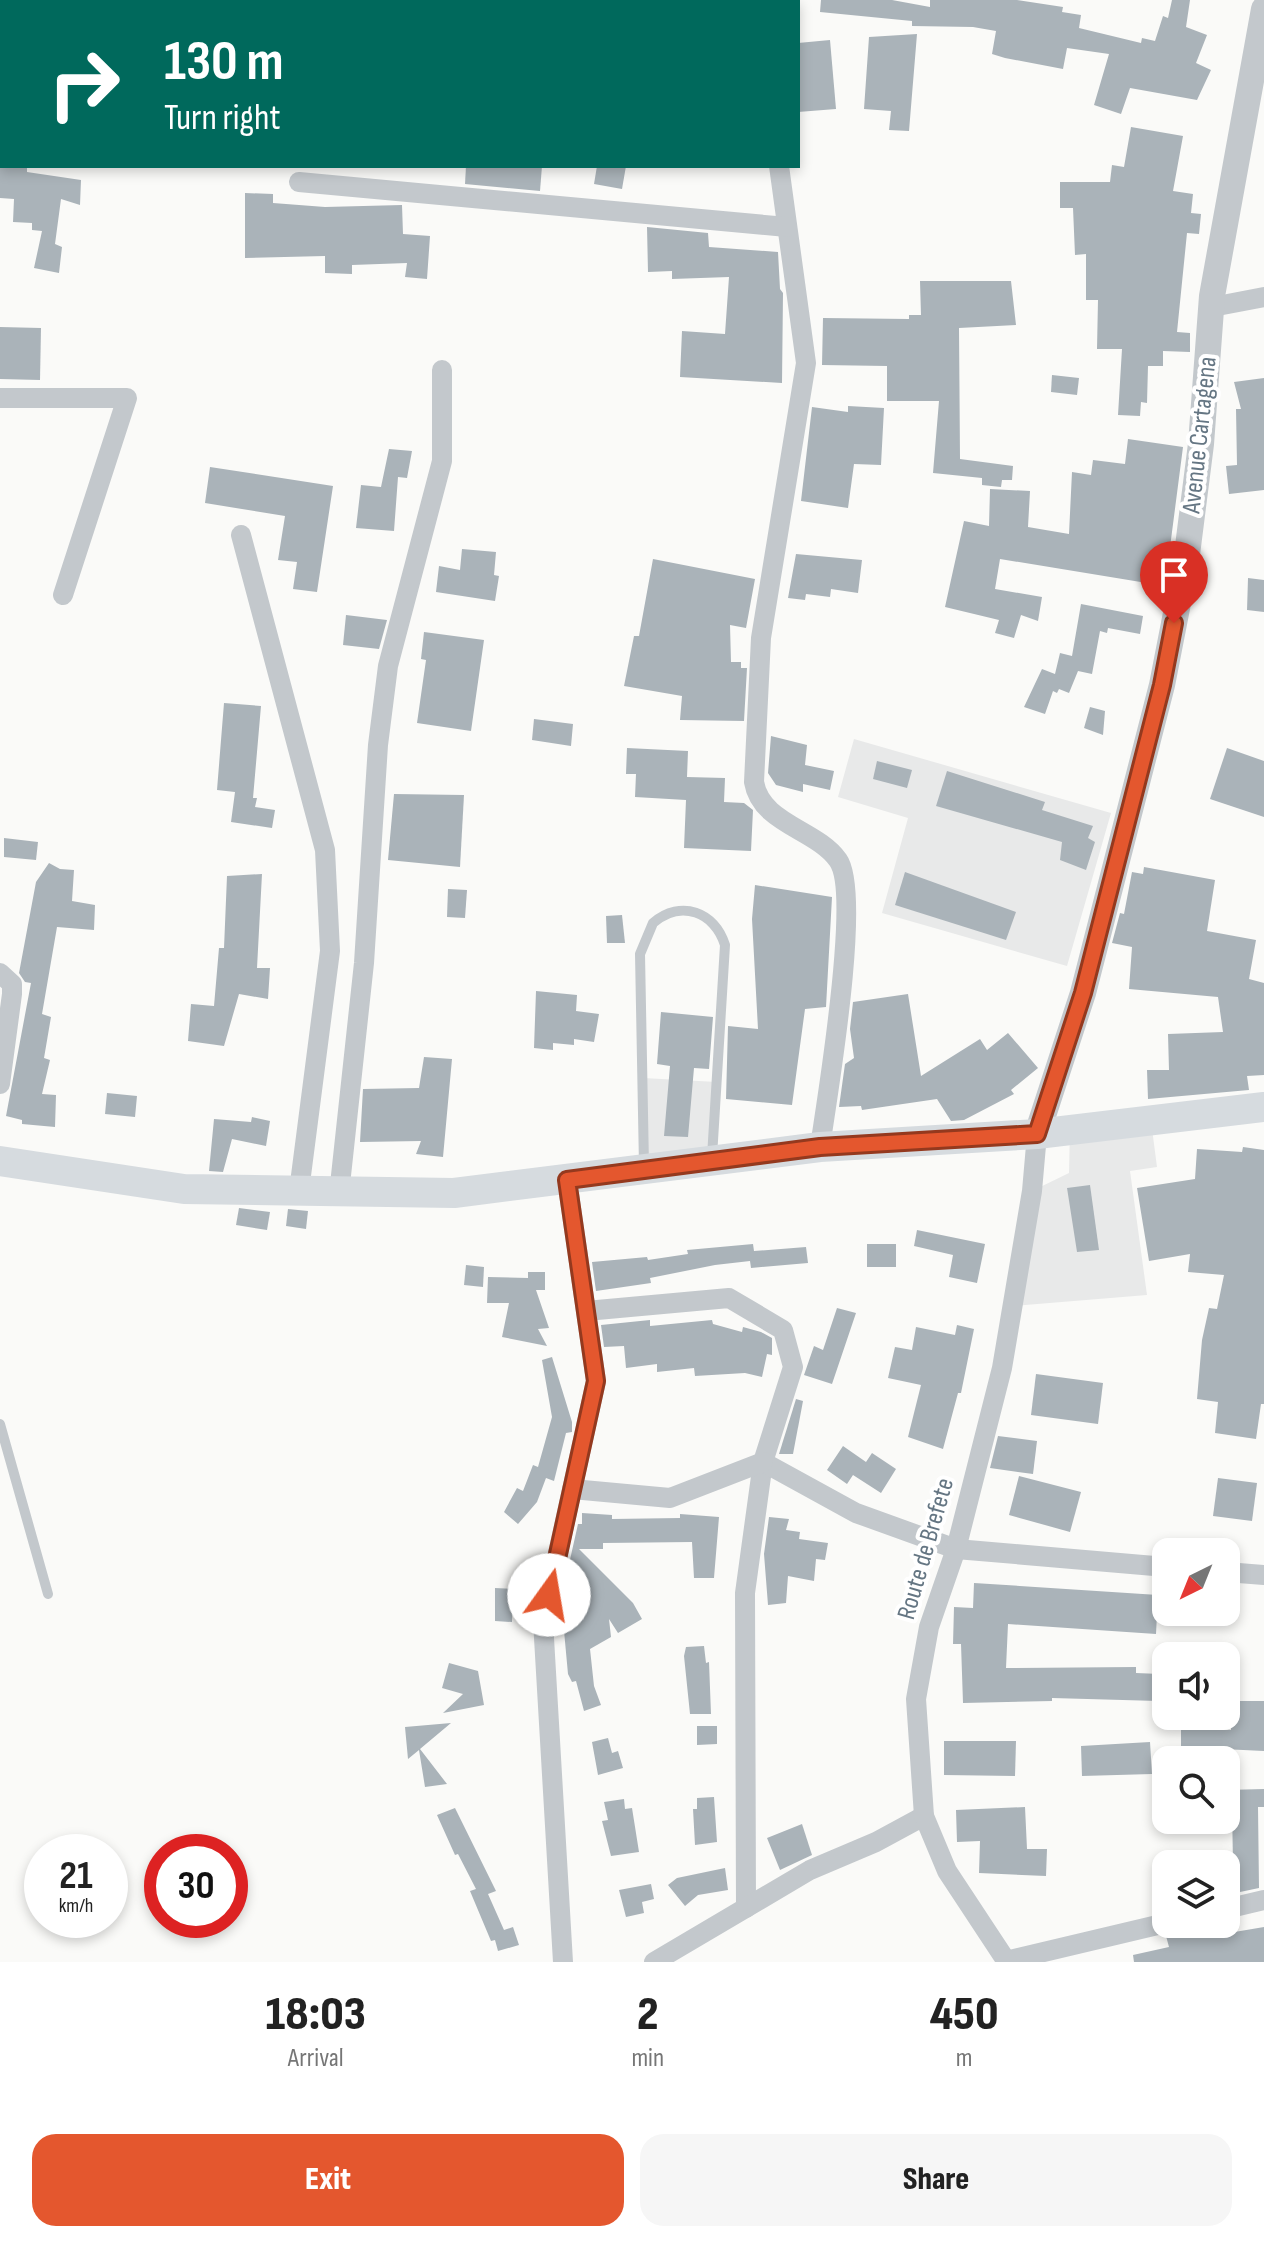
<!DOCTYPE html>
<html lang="en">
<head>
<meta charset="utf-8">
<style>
  :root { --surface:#fff; --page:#f6f6f6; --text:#222; --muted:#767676; --accent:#e4572e }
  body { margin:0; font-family:"Sofia Sans Condensed",sans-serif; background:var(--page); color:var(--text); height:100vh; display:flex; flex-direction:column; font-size:30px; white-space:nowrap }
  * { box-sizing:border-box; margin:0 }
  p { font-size:26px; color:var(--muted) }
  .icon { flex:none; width:44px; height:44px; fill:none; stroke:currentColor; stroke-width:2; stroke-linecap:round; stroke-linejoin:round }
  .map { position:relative; height:1962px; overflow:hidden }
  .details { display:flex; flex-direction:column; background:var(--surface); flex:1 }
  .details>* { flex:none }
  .guide { position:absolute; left:0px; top:0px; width:800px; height:168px; box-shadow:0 4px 12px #0003; background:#00695c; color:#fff; overflow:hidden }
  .needle { width:52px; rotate:223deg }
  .controls { position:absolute; left:1152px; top:1538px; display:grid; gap:16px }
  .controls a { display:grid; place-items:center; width:88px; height:88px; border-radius:16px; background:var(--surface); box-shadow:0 4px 12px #0003; font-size:40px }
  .speed { position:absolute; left:24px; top:1834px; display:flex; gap:16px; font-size:40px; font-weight:700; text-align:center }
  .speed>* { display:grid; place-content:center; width:104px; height:104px; border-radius:50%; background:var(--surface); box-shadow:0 4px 12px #0003; line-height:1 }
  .speed small { font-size:20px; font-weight:400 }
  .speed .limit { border:12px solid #d22; background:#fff; color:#111 }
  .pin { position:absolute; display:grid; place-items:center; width:68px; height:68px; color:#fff; margin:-82px -34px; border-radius:50% 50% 50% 0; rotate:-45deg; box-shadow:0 0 8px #0007 }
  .pin .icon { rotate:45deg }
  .me { position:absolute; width:88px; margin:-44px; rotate:13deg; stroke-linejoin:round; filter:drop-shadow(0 0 6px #0008) }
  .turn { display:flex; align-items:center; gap:28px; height:168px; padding:0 32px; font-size:36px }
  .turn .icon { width:104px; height:104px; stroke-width:2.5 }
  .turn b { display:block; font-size:56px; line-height:68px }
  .eta { display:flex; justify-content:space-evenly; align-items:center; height:136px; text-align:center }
  .eta b { font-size:48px; font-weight:800; line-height:56px }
  .primary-button { display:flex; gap:16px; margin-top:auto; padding:16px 32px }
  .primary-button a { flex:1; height:92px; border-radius:24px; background:var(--accent); color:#fff; font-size:32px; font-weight:800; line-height:92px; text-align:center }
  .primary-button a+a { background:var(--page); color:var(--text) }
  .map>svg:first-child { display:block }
</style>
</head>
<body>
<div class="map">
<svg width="1264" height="1962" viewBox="0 0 1264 1962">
  <rect width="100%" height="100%" fill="#fafaf8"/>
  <!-- built -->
  <g fill="#e8e9e9">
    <path d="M 854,739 L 1111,813 L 1067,966 L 882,913 L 908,818 L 838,797 Z"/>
    <path d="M 643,1078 L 717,1082 L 711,1163 L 644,1171 Z"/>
    <path d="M 1151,1121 L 1157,1167 L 1130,1171 L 1147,1295 L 1012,1306 L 1032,1191 L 1069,1173 L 1070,1128 Z"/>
  </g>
  <!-- building -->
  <g fill="#aab3b9">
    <path d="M 821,0 L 892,0 L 930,7 L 930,0 L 1017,0 L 1063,7 L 1062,12 L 1081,15 L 1079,28 L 1141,43 L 1142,38 L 1155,41 L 1163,16 L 1168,18 L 1172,0 L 1190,0 L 1186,27 L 1207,35 L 1196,63 L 1211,70 L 1197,100 L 1130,88 L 1121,114 L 1094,105 L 1109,54 L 1067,48 L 1063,69 L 1005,58 L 992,54 L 996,31 L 973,27 L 912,26 L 912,21 L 820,12 Z"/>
    <path d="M 917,34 L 909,131 L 889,130 L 891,111 L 864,109 L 869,37 Z"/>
    <path d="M 830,40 L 836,109 L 798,112 L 798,43 Z"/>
    <path d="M 1131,127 L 1183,136 L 1173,191 L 1193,194 L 1191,213 L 1201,214 L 1199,234 L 1187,233 L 1177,332 L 1190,333 L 1190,352 L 1163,351 L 1163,366 L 1148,366 L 1147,403 L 1141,402 L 1140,416 L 1118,415 L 1122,349 L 1097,349 L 1098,300 L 1086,300 L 1086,254 L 1075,255 L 1073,208 L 1060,208 L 1060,182 L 1110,182 L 1112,165 L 1124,167 Z"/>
    <path d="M 0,166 L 27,166 L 27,172 L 81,180 L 80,205 L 61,199 L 55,244 L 62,247 L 59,273 L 34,268 L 42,231 L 32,230 L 32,223 L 13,222 L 14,199 L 0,198 Z"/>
    <path d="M 466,166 L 542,166 L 540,191 L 465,184 Z"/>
    <path d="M 597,166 L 626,166 L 622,189 L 594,184 Z"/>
    <path d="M 245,193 L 273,194 L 273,203 L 325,207 L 402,205 L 403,234 L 430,236 L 427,279 L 405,277 L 407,263 L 352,265 L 352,274 L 325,273 L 325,256 L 245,258 Z"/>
    <path d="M 647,227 L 708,233 L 709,247 L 778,252 L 780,289 L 783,293 L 782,383 L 680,377 L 682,331 L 725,334 L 729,277 L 672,279 L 672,271 L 648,272 Z"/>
    <path d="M 920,281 L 1011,281 L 1016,325 L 959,328 L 960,459 L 1013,466 L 1012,480 L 1002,480 L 1001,487 L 982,485 L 982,478 L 933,473 L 939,401 L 887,401 L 887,366 L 822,365 L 823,318 L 909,319 L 909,315 L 921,315 Z"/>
    <path d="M 0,327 L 41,328 L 40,380 L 0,379 Z"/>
    <path d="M 1052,375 L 1079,378 L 1077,395 L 1051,392 Z"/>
    <path d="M 1264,378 L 1264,490 L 1229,494 L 1226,466 L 1237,465 L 1236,409 L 1241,409 L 1234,382 Z"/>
    <path d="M 848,406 L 884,408 L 881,465 L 854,464 L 848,508 L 801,501 L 812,407 L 848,412 Z"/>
    <path d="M 1128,439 L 1183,447 L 1165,586 L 1000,559 L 995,589 L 1042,597 L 1038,621 L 1021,615 L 1014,638 L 995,633 L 999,620 L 945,607 L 964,521 L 989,526 L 990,489 L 1030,491 L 1028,527 L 1069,534 L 1072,472 L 1091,475 L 1093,460 L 1125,464 Z"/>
    <path d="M 389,449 L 412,451 L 407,478 L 398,477 L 394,531 L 356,528 L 361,485 L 381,487 Z"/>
    <path d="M 210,467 L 333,486 L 317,592 L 293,589 L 297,562 L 278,560 L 285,516 L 205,503 Z"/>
    <path d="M 462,549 L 496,552 L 494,575 L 499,576 L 495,601 L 436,592 L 439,566 L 460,570 Z"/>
    <path d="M 796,554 L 862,560 L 858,593 L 831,589 L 830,597 L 806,594 L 805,600 L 788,598 Z"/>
    <path d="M 653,559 L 755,579 L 746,628 L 730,625 L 731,662 L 741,662 L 741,668 L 747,668 L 744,721 L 680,720 L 682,696 L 624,686 L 634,636 L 639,636 Z"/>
    <path d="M 1248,578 L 1264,580 L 1264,612 L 1247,610 Z"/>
    <path d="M 1081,604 L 1143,616 L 1140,634 L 1108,628 L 1107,633 L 1100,631 L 1092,674 L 1078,671 L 1069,693 L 1059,689 L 1057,693 L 1053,691 L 1045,714 L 1024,707 L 1042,669 L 1055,674 L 1060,653 L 1072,656 Z"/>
    <path d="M 346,615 L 387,620 L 379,649 L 343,645 Z"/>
    <path d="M 424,632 L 484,640 L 471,731 L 417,723 L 426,660 L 421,659 Z"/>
    <path d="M 224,703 L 261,706 L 253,798 L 257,798 L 255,807 L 275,810 L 272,828 L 231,822 L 235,792 L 217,790 Z"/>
    <path d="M 1090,707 L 1105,711 L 1103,735 L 1084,728 Z"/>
    <path d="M 534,719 L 573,724 L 571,746 L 532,740 Z"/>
    <path d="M 771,736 L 807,745 L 805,765 L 834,771 L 830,790 L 803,784 L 803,792 L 776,785 L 768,773 Z"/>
    <path d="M 627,748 L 688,751 L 687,777 L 725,778 L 724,802 L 744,803 L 753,810 L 751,851 L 684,848 L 686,800 L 635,797 L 636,774 L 626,774 Z"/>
    <path d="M 1227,748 L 1264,761 L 1264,817 L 1210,799 Z"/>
    <path d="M 877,761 L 912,770 L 907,788 L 873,779 Z"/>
    <path d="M 947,771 L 1045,802 L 1042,810 L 1093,826 L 1088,838 L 1095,842 L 1086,870 L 1060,860 L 1062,842 L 936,806 Z"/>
    <path d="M 394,794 L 464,795 L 460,867 L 388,860 Z"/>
    <path d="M 4,838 L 38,842 L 36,860 L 4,857 Z"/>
    <path d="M 49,863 L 60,869 L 74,870 L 72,901 L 95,905 L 94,930 L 57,927 L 42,1014 L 51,1017 L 44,1058 L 50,1060 L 42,1094 L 56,1095 L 55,1127 L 22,1124 L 22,1120 L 6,1116 L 31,983 L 25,982 L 19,973 L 36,882 Z"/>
    <path d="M 1144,867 L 1215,880 L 1207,931 L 1256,940 L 1249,979 L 1264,983 L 1264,1075 L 1247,1076 L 1249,1090 L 1148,1099 L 1147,1070 L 1169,1070 L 1168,1034 L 1223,1032 L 1218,997 L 1129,989 L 1132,947 L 1112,943 L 1120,913 L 1124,914 L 1132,872 L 1143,874 Z"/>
    <path d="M 905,872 L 1016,912 L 1006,940 L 895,905 Z"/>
    <path d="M 262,874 L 257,968 L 270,968 L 268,999 L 239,994 L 224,1046 L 188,1041 L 191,1004 L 214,1006 L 219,948 L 224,948 L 227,876 Z"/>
    <path d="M 755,885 L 832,897 L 826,1007 L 805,1009 L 792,1105 L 726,1099 L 728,1026 L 758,1029 L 752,919 Z"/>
    <path d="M 448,889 L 467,890 L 465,918 L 447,917 Z"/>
    <path d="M 622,915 L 625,943 L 607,943 L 606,916 Z"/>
    <path d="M 536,991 L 577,995 L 576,1011 L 599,1014 L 594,1042 L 574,1039 L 574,1045 L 553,1043 L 553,1050 L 534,1048 Z"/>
    <path d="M 908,994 L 921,1076 L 980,1039 L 987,1050 L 1008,1033 L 1038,1068 L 1011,1090 L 1014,1094 L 964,1120 L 951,1121 L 937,1099 L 862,1110 L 861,1106 L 839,1107 L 845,1064 L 854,1058 L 850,1029 L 853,1002 Z"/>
    <path d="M 661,1012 L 713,1017 L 709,1069 L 694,1068 L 688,1137 L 664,1136 L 670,1066 L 657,1064 Z"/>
    <path d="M 424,1057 L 452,1059 L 443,1157 L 416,1154 L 421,1141 L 360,1142 L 363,1089 L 419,1088 Z"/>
    <path d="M 107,1093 L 137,1096 L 135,1117 L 105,1114 Z"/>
    <path d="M 252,1117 L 270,1121 L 266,1146 L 232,1139 L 223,1172 L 209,1171 L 214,1119 L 251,1122 Z"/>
    <path d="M 1243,1147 L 1264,1150 L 1264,1404 L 1261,1404 L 1256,1439 L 1215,1433 L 1218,1402 L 1197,1399 L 1202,1340 L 1209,1308 L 1217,1309 L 1224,1275 L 1188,1272 L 1190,1254 L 1149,1261 L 1137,1188 L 1195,1179 L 1197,1149 L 1242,1152 Z"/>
    <path d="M 1090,1185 L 1099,1250 L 1077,1252 L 1067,1188 Z"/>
    <path d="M 239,1208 L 270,1212 L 267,1230 L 236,1225 Z"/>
    <path d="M 288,1209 L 308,1211 L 306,1229 L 286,1226 Z"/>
    <path d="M 917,1230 L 985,1244 L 977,1283 L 949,1277 L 953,1255 L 914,1246 Z"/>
    <path d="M 753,1244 L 754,1251 L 806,1247 L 808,1263 L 751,1268 L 750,1261 L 715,1265 L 650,1278 L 651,1283 L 596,1291 L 592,1262 L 647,1257 L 648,1260 L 688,1254 L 687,1250 Z"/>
    <rect x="867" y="1244" width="29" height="23"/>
    <path d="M 466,1265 L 484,1267 L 483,1287 L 464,1285 Z"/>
    <path d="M 528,1272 L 545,1272 L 545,1290 L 536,1290 L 549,1328 L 538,1329 L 547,1346 L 502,1337 L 509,1303 L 487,1303 L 488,1277 L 528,1278 Z"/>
    <path d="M 837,1308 L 856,1313 L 832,1384 L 804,1375 L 814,1346 L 823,1350 Z"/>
    <path d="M 650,1320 L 650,1326 L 712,1320 L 713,1324 L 742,1332 L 743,1327 L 761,1332 L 772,1338 L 772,1355 L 767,1354 L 762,1377 L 745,1373 L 695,1376 L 694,1368 L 657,1372 L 657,1364 L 626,1368 L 624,1346 L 604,1347 L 601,1325 Z"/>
    <path d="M 957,1325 L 974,1329 L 961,1393 L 958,1393 L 943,1449 L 908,1437 L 921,1385 L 888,1378 L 895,1347 L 912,1350 L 916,1327 L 955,1335 Z"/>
    <path d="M 552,1357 L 572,1422 L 572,1432 L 566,1433 L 554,1481 L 546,1478 L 537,1502 L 518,1524 L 504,1512 L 517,1488 L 523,1491 L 533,1465 L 538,1467 L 552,1417 L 542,1360 Z"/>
    <path d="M 1036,1374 L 1103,1383 L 1098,1424 L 1031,1415 Z"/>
    <path d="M 796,1399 L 803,1401 L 793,1454 L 779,1454 Z"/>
    <path d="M 998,1436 L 1037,1441 L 1033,1474 L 990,1468 Z"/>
    <path d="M 843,1446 L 866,1462 L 872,1453 L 896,1469 L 881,1493 L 853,1475 L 847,1484 L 827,1470 Z"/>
    <path d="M 1019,1476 L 1081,1492 L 1070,1532 L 1009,1515 Z"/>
    <path d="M 1218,1478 L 1257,1483 L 1252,1521 L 1213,1516 Z"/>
    <path d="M 582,1513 L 612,1515 L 612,1519 L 680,1518 L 680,1514 L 719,1517 L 714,1578 L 694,1578 L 692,1542 L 603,1543 L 603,1549 L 579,1549 L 633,1603 L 642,1619 L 618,1633 L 609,1619 L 611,1637 L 590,1649 L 594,1686 L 601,1705 L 584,1711 L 576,1681 L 572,1682 L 568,1674 L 563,1620 L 566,1620 L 565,1582 L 578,1524 L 582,1524 Z"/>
    <path d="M 769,1517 L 789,1519 L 786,1530 L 800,1532 L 799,1539 L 828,1543 L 825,1560 L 816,1559 L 814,1581 L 788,1576 L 786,1603 L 768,1605 L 764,1554 Z"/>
    <path d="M 974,1583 L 1158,1595 L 1156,1634 L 1008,1624 L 1006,1668 L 1136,1667 L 1136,1673 L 1160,1674 L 1158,1701 L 1052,1698 L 1052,1701 L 963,1703 L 961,1644 L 953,1644 L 954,1607 L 973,1608 Z"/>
    <path d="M 495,1588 L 513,1589 L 512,1622 L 495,1621 Z"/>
    <path d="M 704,1646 L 706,1663 L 709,1662 L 711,1714 L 690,1714 L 684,1656 L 686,1647 Z"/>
    <path d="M 449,1663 L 478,1671 L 484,1705 L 443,1713 L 463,1694 L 442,1688 Z"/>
    <path d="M 1231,1701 L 1264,1701 L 1264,1751 L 1181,1747 L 1181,1728 L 1231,1730 Z"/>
    <path d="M 451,1723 L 420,1749 L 447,1784 L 425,1787 L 419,1750 L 408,1759 L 405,1727 Z"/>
    <path d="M 697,1726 L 717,1726 L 717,1744 L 697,1745 Z"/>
    <path d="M 608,1738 L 612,1753 L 618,1751 L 623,1768 L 598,1775 L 592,1742 Z"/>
    <path d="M 944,1741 L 1016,1741 L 1015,1776 L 944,1775 Z"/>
    <path d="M 1150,1742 L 1152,1774 L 1082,1776 L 1081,1746 Z"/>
    <path d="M 1264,1789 L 1264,1807 L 1258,1807 L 1259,1888 L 1240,1892 L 1240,1864 L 1233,1864 L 1232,1808 L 1226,1808 L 1226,1790 Z"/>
    <path d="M 714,1797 L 717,1842 L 695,1845 L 693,1809 L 697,1809 L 697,1798 Z"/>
    <path d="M 624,1799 L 625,1809 L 632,1808 L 639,1852 L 611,1856 L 602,1821 L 608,1820 L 604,1802 Z"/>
    <path d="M 1025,1807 L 1027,1849 L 1047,1849 L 1046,1876 L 979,1873 L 980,1841 L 957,1842 L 956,1810 Z"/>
    <path d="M 455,1808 L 496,1891 L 488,1894 L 504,1930 L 513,1927 L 519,1945 L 498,1951 L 495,1940 L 491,1941 L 470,1891 L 476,1889 L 458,1854 L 455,1855 L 437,1815 Z"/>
    <path d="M 802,1824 L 812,1855 L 780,1870 L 767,1838 Z"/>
    <path d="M 725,1868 L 728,1890 L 698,1895 L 685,1906 L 668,1885 L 677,1878 Z"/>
    <path d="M 651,1884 L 654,1899 L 642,1902 L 644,1913 L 626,1917 L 619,1890 Z"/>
    <path d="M 1264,1927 L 1264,1962 L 1134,1962 L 1133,1955 L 1169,1947 L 1166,1936 L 1203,1928 L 1205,1937 Z"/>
  </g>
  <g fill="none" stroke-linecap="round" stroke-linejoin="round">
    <!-- service -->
    <g stroke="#c3c8cc" stroke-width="10">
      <path d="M 644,1166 L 640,954 L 653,923 C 681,899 715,912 725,945 L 712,1157"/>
      <path d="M 0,1424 L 48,1594"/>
    </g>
    <!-- minor -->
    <g stroke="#c3c8cc" stroke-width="20">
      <path d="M 742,0 L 745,2"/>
      <path d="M 779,166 L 806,363 L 761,638 L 754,782 C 761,824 816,829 838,860 C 862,893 827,1098 820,1147"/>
      <path d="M 299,182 L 787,227"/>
      <path d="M 1212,307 L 1264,297"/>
      <path d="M 0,398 L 127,398 L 63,595"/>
      <path d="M 241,535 L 325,850 L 330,951 L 299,1191"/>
      <path d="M 0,973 L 12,984 L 12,994 L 0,1084"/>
      <path d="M 339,1194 L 364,963 L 378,745 L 388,666 L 442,461 L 442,370"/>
      <path d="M 586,1311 L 729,1298 L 783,1330 L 793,1367 L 763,1462 L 745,1593 L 746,1908"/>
      <path d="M 763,1462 L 856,1513 L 956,1549 L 1166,1567"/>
      <path d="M 572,1489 L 670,1498 L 763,1462"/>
      <path d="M 1226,1572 L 1264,1575"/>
      <path d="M 1226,1909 L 1264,1900"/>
      <path d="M 1006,1961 L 1166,1923"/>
      <path d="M 563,1962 L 543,1621 L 596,1381 L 567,1180"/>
      <path d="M 654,1962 L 810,1870 L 876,1842 L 924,1816"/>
      <path d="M 1007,1962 L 947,1871 L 924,1816 L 916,1699 L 929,1627 L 956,1549 L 1002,1368 L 1032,1191 L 1037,1134"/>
    </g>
    <!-- tertiary -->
    <path stroke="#c3c8cc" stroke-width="26" d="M 1037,1134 L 1083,993 L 1162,685 L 1186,562 L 1201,444 L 1212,296 L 1264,9"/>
    <!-- secondary -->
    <path stroke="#d6dbdf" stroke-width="30" d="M 0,1161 L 184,1189 L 454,1193 L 820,1147 L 1037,1134 L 1264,1107"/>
  </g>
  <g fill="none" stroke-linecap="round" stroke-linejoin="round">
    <!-- route casing -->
    <g stroke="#94391e" stroke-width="20">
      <path id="route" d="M 549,1595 L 596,1381 L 567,1180 L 820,1147 L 1037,1134 L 1083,993 L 1162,685 L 1174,623"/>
    </g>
    <!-- route -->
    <use href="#route" stroke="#e4572e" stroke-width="14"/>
  </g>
  <g text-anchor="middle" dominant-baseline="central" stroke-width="8" stroke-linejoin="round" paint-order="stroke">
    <!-- street labels -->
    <g font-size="26" fill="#657683" stroke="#fff">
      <text transform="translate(1200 435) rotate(-84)">Avenue Cartagena</text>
      <text transform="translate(926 1549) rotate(-74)">Route de Brefete</text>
    </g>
  </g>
</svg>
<div class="controls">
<a><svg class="needle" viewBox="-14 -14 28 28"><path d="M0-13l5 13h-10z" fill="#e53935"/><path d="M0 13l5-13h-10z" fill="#767676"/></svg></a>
<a><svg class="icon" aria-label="sound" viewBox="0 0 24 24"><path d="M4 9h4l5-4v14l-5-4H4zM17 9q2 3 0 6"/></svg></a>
<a><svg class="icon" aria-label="search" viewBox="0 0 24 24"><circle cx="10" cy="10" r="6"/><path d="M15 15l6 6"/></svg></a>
<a><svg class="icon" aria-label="layers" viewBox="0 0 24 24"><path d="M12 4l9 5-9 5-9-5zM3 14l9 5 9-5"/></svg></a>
</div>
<div class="speed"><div>21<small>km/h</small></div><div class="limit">30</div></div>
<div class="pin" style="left:1174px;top:623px;background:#d93025"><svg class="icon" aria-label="arrive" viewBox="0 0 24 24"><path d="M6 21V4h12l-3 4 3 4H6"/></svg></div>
<svg class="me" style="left:549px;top:1595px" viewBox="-20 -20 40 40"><circle r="19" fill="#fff"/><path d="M0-13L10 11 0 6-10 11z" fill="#e4572e"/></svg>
<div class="guide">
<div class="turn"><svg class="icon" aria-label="right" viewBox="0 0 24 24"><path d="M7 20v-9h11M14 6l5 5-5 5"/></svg><div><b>130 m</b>Turn right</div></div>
</div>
</div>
<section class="details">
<div class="eta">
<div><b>18:03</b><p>Arrival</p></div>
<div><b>2</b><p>min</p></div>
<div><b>450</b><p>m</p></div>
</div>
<div class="primary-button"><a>Exit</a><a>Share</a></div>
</section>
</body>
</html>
